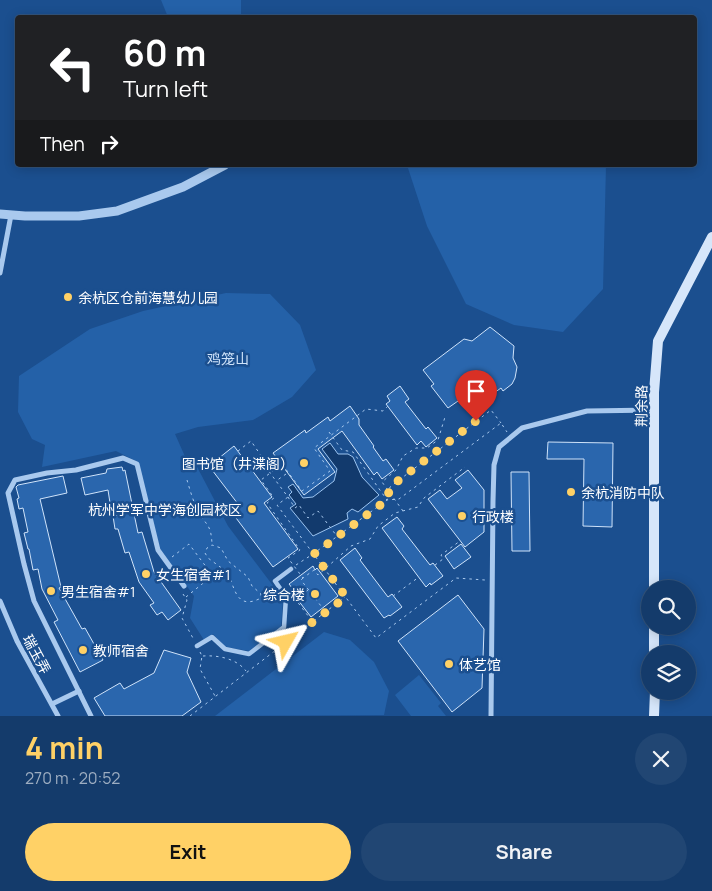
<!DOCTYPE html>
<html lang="en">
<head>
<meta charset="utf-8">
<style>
  :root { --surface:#143b6b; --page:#214673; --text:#f1f3f6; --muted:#9dadc1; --line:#33557e; --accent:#ffd166 }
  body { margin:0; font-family:Manrope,"Noto Sans SC",sans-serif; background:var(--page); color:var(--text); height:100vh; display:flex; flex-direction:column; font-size:19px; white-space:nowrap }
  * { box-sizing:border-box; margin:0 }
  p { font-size:16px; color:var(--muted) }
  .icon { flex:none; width:28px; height:28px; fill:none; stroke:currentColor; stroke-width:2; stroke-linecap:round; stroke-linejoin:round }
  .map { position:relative; height:716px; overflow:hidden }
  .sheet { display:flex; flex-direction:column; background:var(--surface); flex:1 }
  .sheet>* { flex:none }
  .banner { position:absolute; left:15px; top:15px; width:682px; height:152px; border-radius:5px; box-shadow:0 2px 12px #0003,0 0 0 1px var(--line); background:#202124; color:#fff; overflow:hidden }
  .controls { position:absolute; left:641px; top:580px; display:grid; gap:10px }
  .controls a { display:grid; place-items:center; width:55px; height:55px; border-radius:50%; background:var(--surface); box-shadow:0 2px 12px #0003,0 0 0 1px var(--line); font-size:25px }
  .pin { position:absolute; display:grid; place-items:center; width:42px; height:42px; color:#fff; margin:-51px -21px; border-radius:50% 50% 50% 0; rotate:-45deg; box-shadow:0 0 5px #0007 }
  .pin .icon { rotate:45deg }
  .me { position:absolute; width:55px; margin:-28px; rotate:53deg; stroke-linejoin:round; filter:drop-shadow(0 0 4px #0008) }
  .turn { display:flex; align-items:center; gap:18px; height:105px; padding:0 25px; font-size:22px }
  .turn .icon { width:65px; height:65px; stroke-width:2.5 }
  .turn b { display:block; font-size:35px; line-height:42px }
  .then { display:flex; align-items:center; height:48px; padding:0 25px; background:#0003; gap:10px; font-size:19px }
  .round { display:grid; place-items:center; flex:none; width:52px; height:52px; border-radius:26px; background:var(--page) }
  .headline { display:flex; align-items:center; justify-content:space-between; height:85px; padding:0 25px }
  h1 { font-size:30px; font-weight:700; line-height:38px; color:var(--accent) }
  .cta { display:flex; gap:10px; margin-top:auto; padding:10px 25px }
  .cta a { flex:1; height:58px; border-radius:30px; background:var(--accent); color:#111; font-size:20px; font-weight:700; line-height:58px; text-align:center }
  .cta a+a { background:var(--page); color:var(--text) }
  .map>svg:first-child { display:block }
</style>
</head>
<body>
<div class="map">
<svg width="712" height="716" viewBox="0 0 712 716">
  <rect width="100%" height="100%" fill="#1b4f8f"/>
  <!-- green -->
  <g fill="#2461a8">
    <path d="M 161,0 L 241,0 L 241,17 L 168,17 Z"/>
    <path d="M 407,165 L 606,165 L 603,289 L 563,332 L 514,325 L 466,304 L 427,226 Z"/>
    <path d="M 226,293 L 270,294 L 300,325 L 316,370 L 292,397 L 253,420 L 198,427 L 175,434 L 187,461 L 194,461 L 228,526 L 283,599 L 281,627 L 249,651 L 225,647 L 213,634 L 204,640 L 190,618 L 194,596 L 160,549 L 138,462 L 116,451 L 42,467 L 45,445 L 32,439 L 18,412 L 19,376 L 90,329 L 143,311 Z"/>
    <path d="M 324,632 L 350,640 L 374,662 L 389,691 L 384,715 L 215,716 Z"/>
    <path d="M 419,675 L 441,703 L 438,706 L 446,716 L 411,716 L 395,695 Z"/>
  </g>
  <!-- water -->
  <path fill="#123a6d" stroke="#9cc4f0" d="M 330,443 L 338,454 L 348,454 L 353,457 L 362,477 L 379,495 L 358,512 L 352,509 L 347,513 L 348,519 L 313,536 L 290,508 L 296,504 L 289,495 L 292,492 L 288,487 L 293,484 L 303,498 L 313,497 L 334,481 L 337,469 L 322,449 Z"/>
  <!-- building -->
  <g fill="#2a66ad" stroke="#cfe3fa">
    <path d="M 490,327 L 514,346 L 513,358 L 517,367 L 515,378 L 512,384 L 503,391 L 501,388 L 473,408 L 458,401 L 448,408 L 431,386 L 434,384 L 423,370 L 464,339 L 472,341 Z"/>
    <path d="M 400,386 L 409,399 L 405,402 L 426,429 L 428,427 L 437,438 L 426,447 L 421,441 L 417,445 L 386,404 L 390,401 L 387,396 Z"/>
    <path d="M 350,406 L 359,419 L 359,425 L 374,446 L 373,447 L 383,461 L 386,459 L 394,470 L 382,479 L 377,472 L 374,475 L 342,431 L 318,449 L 335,472 L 304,495 L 273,453 L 305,430 L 306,433 L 328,417 L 330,421 Z"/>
    <path d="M 548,442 L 613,443 L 612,527 L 583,526 L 584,459 L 547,459 Z"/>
    <path d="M 234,446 L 272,497 L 264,503 L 298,549 L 273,567 L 230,510 L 238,504 L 209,466 Z"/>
    <path d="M 122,467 L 123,471 L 125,470 L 138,533 L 142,532 L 154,572 L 181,610 L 168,620 L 162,612 L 157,615 L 150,605 L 154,603 L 139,582 L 129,552 L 125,553 L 118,529 L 115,529 L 113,516 L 119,515 L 116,502 L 110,503 L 108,490 L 85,495 L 81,478 L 106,473 L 107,469 Z"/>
    <path d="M 468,470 L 484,490 L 484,532 L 465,547 L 428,499 L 440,490 L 447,499 L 462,488 L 455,480 Z"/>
    <path d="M 511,472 L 529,472 L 530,551 L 512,551 Z"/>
    <path d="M 63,476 L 67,493 L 40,499 L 61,587 L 59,588 L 82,629 L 85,628 L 103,660 L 80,672 L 54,622 L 58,620 L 42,589 L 38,569 L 33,570 L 29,549 L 28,549 L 24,533 L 28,532 L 23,508 L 19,509 L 17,499 L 19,498 L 16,487 L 18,485 Z"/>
    <path d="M 397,517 L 404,526 L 402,529 L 430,565 L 433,563 L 443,576 L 431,585 L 430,583 L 426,587 L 382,528 Z"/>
    <path d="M 461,544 L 471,557 L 454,569 L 445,556 Z"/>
    <path d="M 355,548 L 362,558 L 360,560 L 388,597 L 392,594 L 402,607 L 390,616 L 389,615 L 384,618 L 340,560 Z"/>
    <path d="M 313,566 L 315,570 L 317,568 L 338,596 L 311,617 L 291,591 L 293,589 L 289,584 Z"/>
    <path d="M 458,595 L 484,629 L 482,688 L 452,712 L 398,641 Z"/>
    <path d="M 164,650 L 191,658 L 187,672 L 201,702 L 182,716 L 105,716 L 94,698 L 120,683 L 124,689 L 154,673 Z"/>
  </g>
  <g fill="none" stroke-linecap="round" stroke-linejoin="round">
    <!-- path -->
    <g stroke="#a9c9ee" stroke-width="1" stroke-dasharray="2.5 4" stroke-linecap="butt">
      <path d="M 329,432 L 342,450 L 353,452 L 387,500 L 390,487 L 491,410 L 501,423"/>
      <path d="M 238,451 L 251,441 L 264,460 L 268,470 L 276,481"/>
      <path d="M 286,474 L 276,481 L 288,497 L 277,505 L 376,638 L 456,578 L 485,580"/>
      <path d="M 187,480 C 190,490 193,501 198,511 C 206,526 211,523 212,544"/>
      <path d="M 288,497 L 295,508 L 299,505 L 308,518 L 318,511 L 336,535"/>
      <path d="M 172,557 L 189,544 L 213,576 L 219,573 L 227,572 C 235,586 235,610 259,599 L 261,594 L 252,586 L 248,577 L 228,561 L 221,548 L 212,545 L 207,548 L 205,553 L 208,558 L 227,572"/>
      <path d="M 296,565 L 313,554 L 387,500 L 399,499 L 501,423 L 507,432"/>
      <path d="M 435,565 L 443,559 L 441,555 L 460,541"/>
      <path d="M 303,578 L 301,580 L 321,606"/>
      <path d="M 308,590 L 296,600 L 312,621"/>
      <path d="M 183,594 L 187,600 L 182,618 L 194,640"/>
      <path d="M 393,596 L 419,577"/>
      <path d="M 186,597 L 212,576"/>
      <path d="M 200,652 L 202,656 L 200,669 L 215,696"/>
      <path d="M 203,656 C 219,655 237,659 246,671"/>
      <path d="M 190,716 L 345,597"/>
    </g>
    <!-- pedestrian -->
    <path stroke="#a9c9ee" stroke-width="4.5" d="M 197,646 L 212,637 L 225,649 L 249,654 L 284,627 L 286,597 L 275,581 L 291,569"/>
    <!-- minor -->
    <g stroke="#a9c9ee" stroke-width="5">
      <path d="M 0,273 L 11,215"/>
      <path d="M 0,601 L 17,641 L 58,716"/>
      <path d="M 52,704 L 79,691"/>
      <path d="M 91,716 L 34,601 L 24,564 L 8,493 L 15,480 L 47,473 L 76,470 L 123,458 L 137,464 L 158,550 L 184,586"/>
      <path d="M 491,716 L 493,501 L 494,465 L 499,447 L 522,428 L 587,411 L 654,410"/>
    </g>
    <!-- tertiary -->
    <path stroke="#a9c9ee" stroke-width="9" d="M 0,214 L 25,216 L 79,216 L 117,211 L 183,187 L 225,165"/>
    <!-- secondary -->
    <g stroke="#d6e6fa" stroke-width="10">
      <path d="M 654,589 L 654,392 L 658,341 L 712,237"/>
      <path d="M 654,626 L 654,654"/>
      <path d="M 654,716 L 655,691"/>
    </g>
    <!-- path-bridge -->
    <g stroke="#a9c9ee" stroke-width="1" stroke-dasharray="2.5 4" stroke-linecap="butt">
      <path d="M 388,406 L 383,411 L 366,409 L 314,448 L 330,471 L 302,491 L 282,464 L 261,480 L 274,498 L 267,503 L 300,550 L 288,558 L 303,578 L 314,570 L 318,575 L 351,546 L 370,539 L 378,526 L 395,513 L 418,507 L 424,498 L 465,467"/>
      <path d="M 403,511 L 382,482 L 396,470 L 403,456 L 416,448 L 427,448 L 438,440 L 445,417"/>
    </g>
  </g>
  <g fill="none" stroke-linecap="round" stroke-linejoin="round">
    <!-- route -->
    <path stroke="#ffd166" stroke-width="9" stroke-dasharray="0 16.2" d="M 286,642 L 346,597 L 314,554 L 387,500 L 390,487 L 476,421"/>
  </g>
  <!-- markers -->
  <g fill="#ffd166" stroke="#1b4f8f" stroke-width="2">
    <circle cx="68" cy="297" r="5"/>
    <circle cx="304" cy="463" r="5"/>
    <circle cx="571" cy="492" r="5"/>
    <circle cx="252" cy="509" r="5"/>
    <circle cx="462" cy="516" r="5"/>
    <circle cx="146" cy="574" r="5"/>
    <circle cx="51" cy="591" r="5"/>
    <circle cx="315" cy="594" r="5"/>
    <circle cx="83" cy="650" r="5"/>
    <circle cx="449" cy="664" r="5"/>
  </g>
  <g text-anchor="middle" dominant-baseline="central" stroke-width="5" stroke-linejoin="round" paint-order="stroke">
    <!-- poi labels -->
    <g font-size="14" fill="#fff" stroke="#1b4f8f" text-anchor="start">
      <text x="78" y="297">余杭区仓前海慧幼儿园</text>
      <text x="294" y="463" text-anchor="end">图书馆（井渫阁）</text>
      <text x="581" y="492">余杭消防中队</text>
      <text x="242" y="509" text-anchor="end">杭州学军中学海创园校区</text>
      <text x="472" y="516">行政楼</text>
      <text x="156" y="574">女生宿舍#1</text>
      <text x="61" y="591">男生宿舍#1</text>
      <text x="305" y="594" text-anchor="end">综合楼</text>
      <text x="93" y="650">教师宿舍</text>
      <text x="459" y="664">体艺馆</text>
    </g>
    <!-- park labels -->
    <g font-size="14" fill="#cfe3fa" stroke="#1b4f8f">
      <text x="228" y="358">鸡笼山</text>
    </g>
    <!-- street labels -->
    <g font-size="14" fill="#fff" stroke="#1b4f8f">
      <text transform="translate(641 406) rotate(-89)">荆余路</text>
      <text transform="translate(37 654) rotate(62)">瑞玉弄</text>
    </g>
  </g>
</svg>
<div class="controls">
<a><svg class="icon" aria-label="search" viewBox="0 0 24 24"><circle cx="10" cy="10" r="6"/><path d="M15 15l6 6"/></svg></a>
<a><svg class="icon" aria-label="layers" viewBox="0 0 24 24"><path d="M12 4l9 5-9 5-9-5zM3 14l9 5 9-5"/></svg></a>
</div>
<div class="pin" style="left:476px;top:421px;background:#d93025"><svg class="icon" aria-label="arrive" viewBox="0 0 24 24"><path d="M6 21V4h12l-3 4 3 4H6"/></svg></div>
<svg class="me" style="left:286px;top:642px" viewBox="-20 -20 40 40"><path d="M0-17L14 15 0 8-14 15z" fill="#ffd166" stroke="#fff" stroke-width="4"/></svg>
<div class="banner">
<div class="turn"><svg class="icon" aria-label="left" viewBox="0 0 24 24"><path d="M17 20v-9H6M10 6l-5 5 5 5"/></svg><div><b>60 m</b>Turn left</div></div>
<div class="then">Then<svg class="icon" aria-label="right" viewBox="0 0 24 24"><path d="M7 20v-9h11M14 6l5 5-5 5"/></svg></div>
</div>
</div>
<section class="sheet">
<div class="headline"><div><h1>4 min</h1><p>270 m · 20:52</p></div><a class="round"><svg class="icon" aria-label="close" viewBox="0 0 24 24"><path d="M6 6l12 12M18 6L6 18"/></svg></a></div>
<div class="cta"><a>Exit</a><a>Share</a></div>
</section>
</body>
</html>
